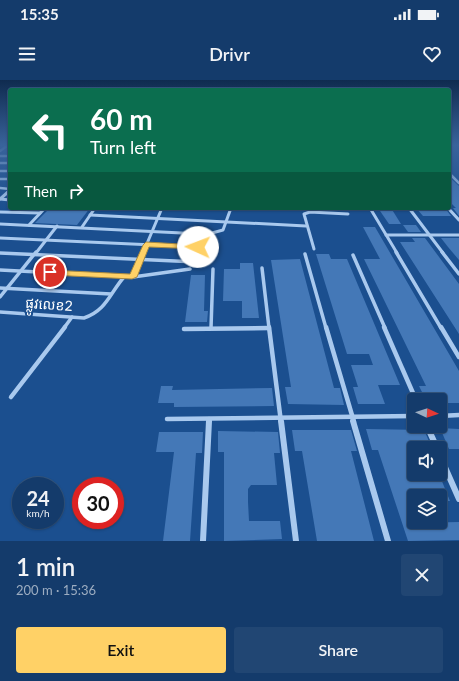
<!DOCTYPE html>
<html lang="en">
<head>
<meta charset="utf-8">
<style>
  :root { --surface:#143b6b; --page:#214673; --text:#f1f3f6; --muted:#9dadc1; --line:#33557e; --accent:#ffd166 }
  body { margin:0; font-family:Lato,"Noto Sans Khmer",sans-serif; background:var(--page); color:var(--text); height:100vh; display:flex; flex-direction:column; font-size:15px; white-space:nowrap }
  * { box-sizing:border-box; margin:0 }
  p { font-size:13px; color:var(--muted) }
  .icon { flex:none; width:22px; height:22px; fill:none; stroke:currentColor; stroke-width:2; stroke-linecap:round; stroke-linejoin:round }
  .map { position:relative; height:461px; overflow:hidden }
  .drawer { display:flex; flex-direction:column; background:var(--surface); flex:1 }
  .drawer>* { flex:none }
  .top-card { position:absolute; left:8px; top:8px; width:443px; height:122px; border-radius:4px; box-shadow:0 1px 3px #0004,0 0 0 1px var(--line); background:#0b6e4f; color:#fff; overflow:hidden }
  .needle { width:26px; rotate:94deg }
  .controls { position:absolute; left:407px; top:313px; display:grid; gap:8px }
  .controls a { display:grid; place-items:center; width:40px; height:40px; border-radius:4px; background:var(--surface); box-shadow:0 1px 3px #0004,0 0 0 1px var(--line); font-size:20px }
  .speed { position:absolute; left:12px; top:397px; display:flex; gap:8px; font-size:20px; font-weight:700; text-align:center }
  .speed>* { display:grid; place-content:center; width:52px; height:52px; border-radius:50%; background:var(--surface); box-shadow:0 1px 3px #0004,0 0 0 1px var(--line); line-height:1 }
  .speed small { font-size:10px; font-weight:400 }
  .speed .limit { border:6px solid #d22; background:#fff; color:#111 }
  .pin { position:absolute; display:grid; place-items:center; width:34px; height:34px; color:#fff; margin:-17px; border:2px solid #fff; border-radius:50%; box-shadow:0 1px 4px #0007 }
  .me { position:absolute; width:44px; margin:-22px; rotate:272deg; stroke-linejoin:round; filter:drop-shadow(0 0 3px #0008) }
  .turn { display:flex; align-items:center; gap:14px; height:84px; padding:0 16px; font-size:18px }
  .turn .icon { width:52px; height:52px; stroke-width:2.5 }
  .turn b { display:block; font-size:28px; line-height:34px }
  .then { display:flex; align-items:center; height:38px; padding:0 16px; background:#0003; gap:8px; font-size:15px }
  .round { display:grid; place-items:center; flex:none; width:42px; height:42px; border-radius:4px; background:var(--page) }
  .headline { display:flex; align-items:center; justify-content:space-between; height:68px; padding:0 16px }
  h1 { font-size:24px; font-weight:600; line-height:30px }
  .action { display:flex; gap:8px; margin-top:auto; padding:8px 16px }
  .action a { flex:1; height:46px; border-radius:4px; background:var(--accent); color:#111; font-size:16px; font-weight:600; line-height:46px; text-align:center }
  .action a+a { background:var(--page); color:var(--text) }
  .status { display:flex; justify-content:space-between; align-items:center; height:28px; padding:0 20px; background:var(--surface); direction:ltr }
  .status svg { height:11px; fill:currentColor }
  header { display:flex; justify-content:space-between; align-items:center; height:52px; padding:0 16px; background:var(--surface); font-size:18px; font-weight:600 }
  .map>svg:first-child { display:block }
</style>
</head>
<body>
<div class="status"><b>15:35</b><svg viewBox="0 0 49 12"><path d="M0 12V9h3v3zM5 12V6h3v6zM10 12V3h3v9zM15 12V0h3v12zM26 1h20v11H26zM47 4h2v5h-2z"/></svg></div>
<header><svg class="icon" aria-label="menu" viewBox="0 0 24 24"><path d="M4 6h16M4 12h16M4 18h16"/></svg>Drivr<svg class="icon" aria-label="heart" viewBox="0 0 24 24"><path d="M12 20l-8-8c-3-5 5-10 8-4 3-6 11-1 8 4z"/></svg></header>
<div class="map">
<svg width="459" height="461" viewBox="0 0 459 461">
  <rect width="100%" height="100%" fill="#1b4f8f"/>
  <!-- building -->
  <g fill="#4478b7">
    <path d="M 449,97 L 459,106 L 459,136 L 453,128 L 456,128 L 449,121 Z"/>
    <path d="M 50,128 L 90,128 L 77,145 L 35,143 Z"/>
    <path d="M 378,128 L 391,128 L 401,144 L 389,144 Z"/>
    <path d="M 416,128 L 445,128 L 451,136 L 423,136 Z"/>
    <path d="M 403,145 L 416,145 L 421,152 L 408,152 Z"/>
    <path d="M 363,147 L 375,147 L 459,291 L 459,323 L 442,323 L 440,320 L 426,320 L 419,306 L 426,306 L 364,179 L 380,179 Z"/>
    <path d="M 412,158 L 425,158 L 459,204 L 459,254 L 400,162 L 415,162 Z"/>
    <path d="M 441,158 L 459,158 L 459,180 L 448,167 Z"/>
    <path d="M 316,174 L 329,174 L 331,179 L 347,179 L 400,305 L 378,305 L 385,324 L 358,324 L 353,307 L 358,307 L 351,285 L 373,285 L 369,274 L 347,274 Z"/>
    <path d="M 300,179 L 334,308 L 340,308 L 344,325 L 288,324 L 285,307 L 291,307 L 271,180 Z"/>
    <path d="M 240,183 L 253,183 L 259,238 L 242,238 L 242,221 L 223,221 L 224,189 L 240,189 Z"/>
    <path d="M 191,195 L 205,195 L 204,231 L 208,231 L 207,242 L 185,242 Z"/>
    <path d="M 161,306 L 173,306 L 172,310 L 272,308 L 274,326 L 174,327 L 174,323 L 158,323 Z"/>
    <path d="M 440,348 L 459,349 L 459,369 L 449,369 Z"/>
    <path d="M 366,349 L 424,350 L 432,368 L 414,368 L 414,394 L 439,394 L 450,421 L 440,421 L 440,416 L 414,416 L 414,443 L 459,442 L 459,460 L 408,461 L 378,370 L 372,370 Z"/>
    <path d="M 292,350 L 351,350 L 357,371 L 351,371 L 374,461 L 317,461 L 302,371 L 295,371 Z"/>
    <path d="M 218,351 L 278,352 L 280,373 L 274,373 L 277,405 L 251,405 L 248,409 L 248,422 L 249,441 L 280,441 L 282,459 L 224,461 L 224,372 L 218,372 Z"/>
    <path d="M 159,352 L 203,352 L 202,373 L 196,373 L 190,461 L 163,461 L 174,372 L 156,372 Z"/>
  </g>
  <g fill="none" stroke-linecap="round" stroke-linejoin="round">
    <!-- street-far4 -->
    <g stroke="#a9c9ee" stroke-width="2.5">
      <path d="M 0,71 L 8,65"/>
      <path d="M 0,76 L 10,76"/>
      <path d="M 0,83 L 10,83"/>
      <path d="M 0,91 L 10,91"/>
      <path d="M 449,93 L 459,103"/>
      <path d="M 0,99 L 10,99"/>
      <path d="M 0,108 L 10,109"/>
      <path d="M 7,113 L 10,110"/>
    </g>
    <!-- street-far3 -->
    <g stroke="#a9c9ee" stroke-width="3">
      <path d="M 0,119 L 8,112"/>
      <path d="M 0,119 L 10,120"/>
      <path d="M 370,128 L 397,173"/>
      <path d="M 409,128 L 443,173"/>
      <path d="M 448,128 L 459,140"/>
      <path d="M 0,132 L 40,133"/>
      <path d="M 90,135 L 306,146"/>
      <path d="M 0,144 L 202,154"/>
      <path d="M 29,145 L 45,128"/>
      <path d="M 82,147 L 95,128"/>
      <path d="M 212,153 L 223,150 L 231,128"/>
      <path d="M 386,155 L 459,155"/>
      <path d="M 0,158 L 198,167"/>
      <path d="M 314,169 L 304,134 L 310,132 L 348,134"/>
      <path d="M 36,173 L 57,146"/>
      <path d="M 143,173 L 162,128"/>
    </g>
    <!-- street-far2 -->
    <g stroke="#a9c9ee" stroke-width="3.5">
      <path d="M 396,172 L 441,248"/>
      <path d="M 442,172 L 459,194"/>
      <path d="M 0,173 L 197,182"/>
      <path d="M 305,174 L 326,248"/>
      <path d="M 353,175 L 385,248"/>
      <path d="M 262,188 L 269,248"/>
      <path d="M 0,190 L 133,197 L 190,189"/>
      <path d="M 133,197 L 144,172"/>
      <path d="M 0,208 L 111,214"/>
      <path d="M 0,217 L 36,172"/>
      <path d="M 0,232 L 84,238 C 106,231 110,213 124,197"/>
      <path d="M 64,248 L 72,237"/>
      <path d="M 211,248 L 213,189"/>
    </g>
    <!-- street-far1 -->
    <g stroke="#a9c9ee" stroke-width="4.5">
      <path d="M 269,247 L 281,342"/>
      <path d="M 326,247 L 354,342"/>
      <path d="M 384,247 L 416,320"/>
      <path d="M 441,247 L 459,277"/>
      <path d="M 184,249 L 269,248"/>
      <path d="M 11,317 L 65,247"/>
      <path d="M 440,336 L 459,335"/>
      <path d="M 167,339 L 414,336"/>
      <path d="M 209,342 L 209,339"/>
    </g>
    <!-- street -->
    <g stroke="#a9c9ee" stroke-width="6">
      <path d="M 281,341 L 296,461"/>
      <path d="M 353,341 L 388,461"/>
      <path d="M 427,346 L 437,368"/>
      <path d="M 440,376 L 459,419"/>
      <path d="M 203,461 L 209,341"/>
    </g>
  </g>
  <!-- sky -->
  <linearGradient id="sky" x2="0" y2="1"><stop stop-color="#0f2b4f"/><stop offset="0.5" stop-color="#39639b"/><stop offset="1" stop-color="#39639b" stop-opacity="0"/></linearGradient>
  <rect width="459" height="130" fill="url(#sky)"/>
  <!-- route -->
  <path fill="#ffd166" stroke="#a68842" d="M 146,162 L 198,165 L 202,167 L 198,169 L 149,167 L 137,197 L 132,199 L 50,195 L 46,192 L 50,190 L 130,194 L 143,165 Z"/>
  <g text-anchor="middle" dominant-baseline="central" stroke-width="4" stroke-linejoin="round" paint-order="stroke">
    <!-- street labels -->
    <g font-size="14" fill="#fff" stroke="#1b4f8f">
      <text transform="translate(49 224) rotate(4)">ផ្លូវលេខ2</text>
    </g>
  </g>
</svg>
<div class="controls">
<a><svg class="needle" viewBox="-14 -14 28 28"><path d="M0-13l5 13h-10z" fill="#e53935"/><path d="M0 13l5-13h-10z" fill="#9dadc1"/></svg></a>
<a><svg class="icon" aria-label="sound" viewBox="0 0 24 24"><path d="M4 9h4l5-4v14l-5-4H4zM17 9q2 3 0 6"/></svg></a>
<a><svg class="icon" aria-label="layers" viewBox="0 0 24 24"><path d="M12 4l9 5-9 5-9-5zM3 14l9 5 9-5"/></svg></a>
</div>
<div class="speed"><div>24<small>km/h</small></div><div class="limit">30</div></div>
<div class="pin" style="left:50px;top:192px;background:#d93025"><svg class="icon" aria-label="arrive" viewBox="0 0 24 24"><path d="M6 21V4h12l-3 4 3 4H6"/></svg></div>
<svg class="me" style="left:198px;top:167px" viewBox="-20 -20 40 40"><circle r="19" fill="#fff"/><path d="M0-13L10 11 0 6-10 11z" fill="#ffd166"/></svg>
<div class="top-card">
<div class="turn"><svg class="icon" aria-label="left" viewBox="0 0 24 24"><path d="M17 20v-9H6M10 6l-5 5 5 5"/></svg><div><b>60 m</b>Turn left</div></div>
<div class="then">Then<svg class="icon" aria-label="right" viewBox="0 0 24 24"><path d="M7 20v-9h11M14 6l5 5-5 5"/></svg></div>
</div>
</div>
<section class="drawer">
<div class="headline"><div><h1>1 min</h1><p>200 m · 15:36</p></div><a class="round"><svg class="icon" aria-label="close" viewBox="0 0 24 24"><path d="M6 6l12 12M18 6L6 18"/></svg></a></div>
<div class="action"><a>Exit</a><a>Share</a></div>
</section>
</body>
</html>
